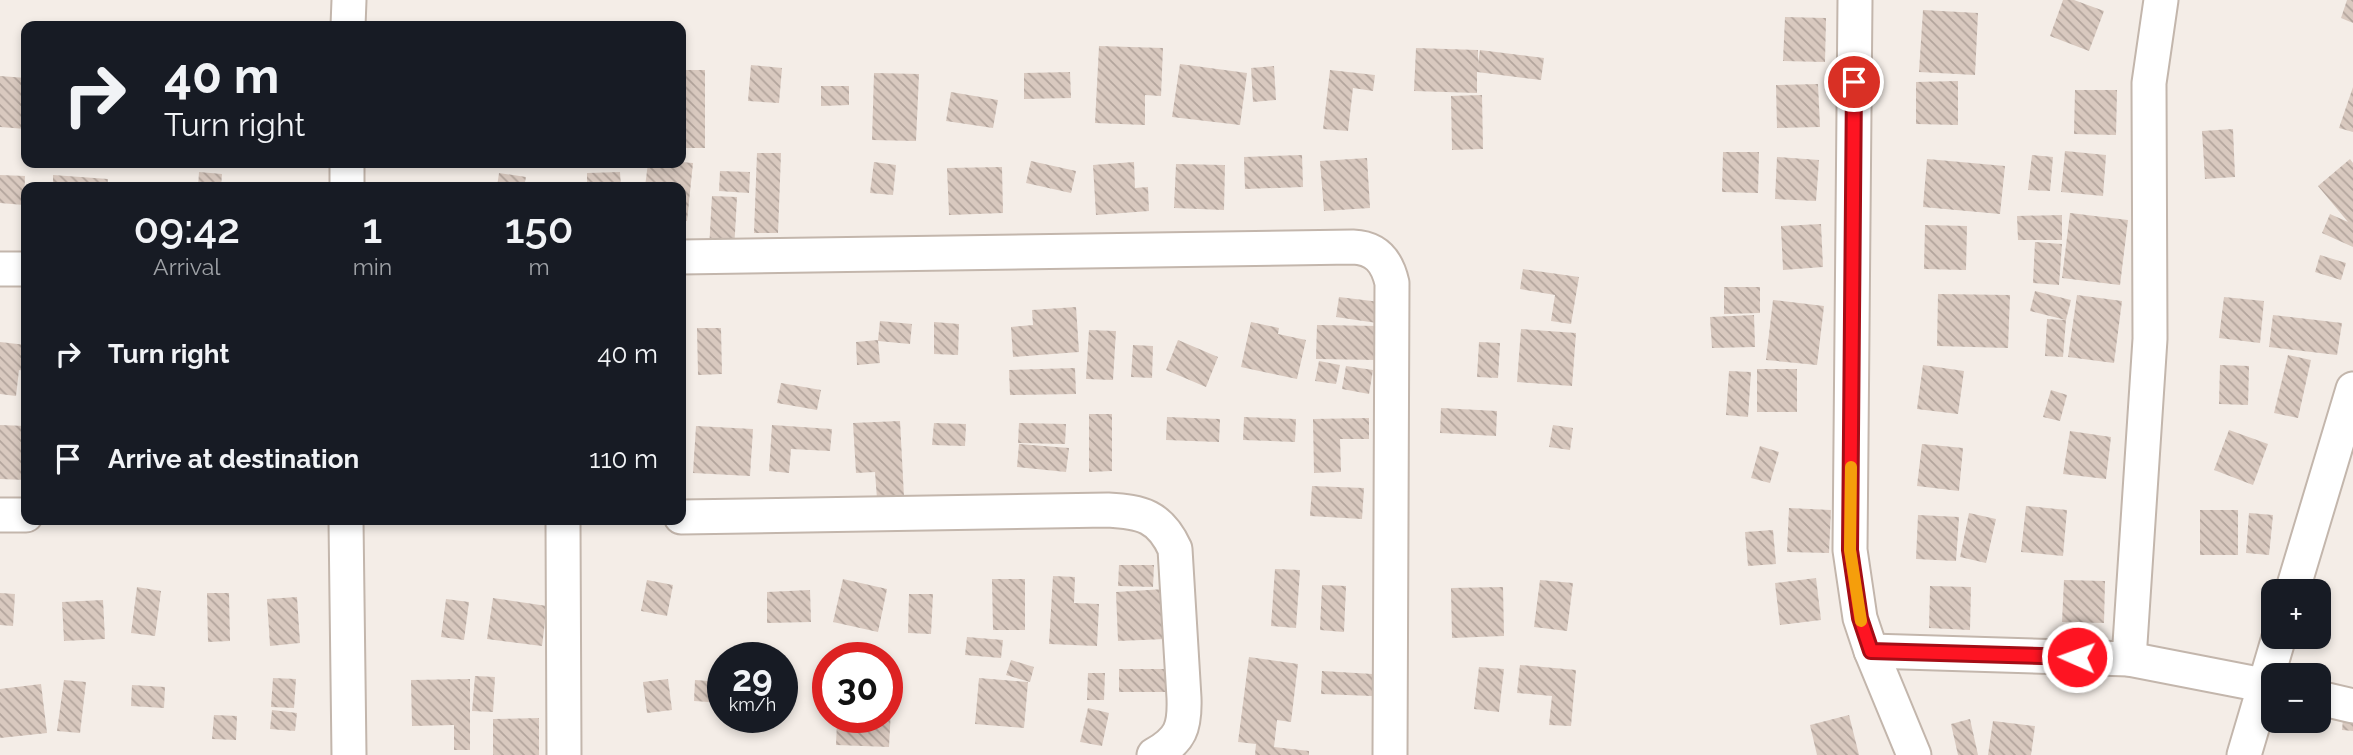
<!DOCTYPE html>
<html lang="en">
<head>
<meta charset="utf-8">
<style>
  :root { --surface:#171b24; --page:#242831; --text:#f1f3f6; --muted:#9ea1a6 }
  body { margin:0; font-family:Raleway,sans-serif; background:var(--page); color:var(--text); height:100vh; display:flex; flex-direction:column; font-size:26px; white-space:nowrap }
  * { box-sizing:border-box; margin:0 }
  p { font-size:23px; color:var(--muted) }
  .icon { flex:none; width:38px; height:38px; fill:none; stroke:currentColor; stroke-width:2; stroke-linecap:round; stroke-linejoin:round }
  .map { position:relative; flex:1; overflow:hidden }
  .details { position:absolute; left:21px; top:182px; width:665px; height:343px; display:flex; flex-direction:column; background:var(--surface); border-radius:14px; box-shadow:0 4px 10px #0003 }
  .details>* { flex:none }
  .top-card { position:absolute; left:21px; top:21px; width:665px; height:147px; border-radius:14px; box-shadow:0 4px 10px #0003; background:#171b24; color:var(--text); overflow:hidden }
  .controls { position:absolute; left:2261px; top:579px; display:grid; gap:14px }
  .controls a { display:grid; place-items:center; width:70px; height:70px; border-radius:14px; background:var(--surface); box-shadow:0 4px 10px #0003; font-size:35px }
  .speed { position:absolute; left:707px; top:642px; display:flex; gap:14px; font-size:35px; font-weight:700; text-align:center }
  .speed>* { display:grid; place-content:center; width:91px; height:91px; border-radius:50%; background:var(--surface); box-shadow:0 4px 10px #0003; line-height:1 }
  .speed small { font-size:18px; font-weight:400 }
  .speed .limit { border:10px solid #d22; background:#fff; color:#111 }
  .pin { position:absolute; display:grid; place-items:center; width:60px; height:60px; color:#fff; margin:-30px; border:4px solid #fff; border-radius:50%; box-shadow:0 2px 7px #0007 }
  .me { position:absolute; width:77px; margin:-38px; rotate:272deg; stroke-linejoin:round; filter:drop-shadow(0 0 5px #0008) }
  .turn { display:flex; align-items:center; gap:24px; height:147px; padding:0 28px; font-size:32px }
  .turn .icon { width:91px; height:91px; stroke-width:2.5 }
  .turn b { display:block; font-size:49px; line-height:60px }
  .eta { display:flex; justify-content:space-evenly; align-items:center; height:119px; text-align:center }
  .eta b { font-size:42px; font-weight:600; line-height:49px }
  ul { padding:0; list-style:none }
  li { display:flex; align-items:center; gap:21px; height:105px; padding:0 28px }
  li div { flex:1 }
  li b { display:block; font-size:26px }
  li em { font-style:normal }
  .map>svg:first-child { display:block }
</style>
</head>
<body>
<div class="map">
<svg width="2353" height="755" viewBox="0 0 2353 755">
  <defs>
    <pattern id="building-back-hatch" width="6" height="6" patternUnits="userSpaceOnUse" patternTransform="scale(1.75)"><rect width="6" height="6" fill="#d9c9bf"/><path d="M-1 5l2 2M0 0l6 6M5-1l2 2" fill="none" stroke="#b2a49c"/></pattern>
  </defs>
  <rect width="100%" height="100%" fill="#f4ede7"/>
  <!-- building -->
  <g fill="url(#building-back-hatch)">
    <path d="M 2063,0 L 2074,0 L 2104,11 L 2089,51 L 2050,36 Z"/>
    <path d="M 2347,0 L 2353,0 L 2353,23 L 2341,18 Z"/>
    <path d="M 1923,10 L 1978,13 L 1975,75 L 1919,72 Z"/>
    <path d="M 1785,17 L 1826,18 L 1825,62 L 1783,61 Z"/>
    <path d="M 1099,46 L 1163,48 L 1161,96 L 1145,95 L 1145,125 L 1095,123 Z"/>
    <path d="M 1416,48 L 1478,50 L 1478,63 L 1480,50 L 1544,58 L 1541,80 L 1477,72 L 1477,93 L 1414,91 Z"/>
    <path d="M 1180,64 L 1247,73 L 1240,125 L 1172,117 Z"/>
    <path d="M 751,65 L 782,68 L 779,103 L 748,101 Z"/>
    <path d="M 1274,66 L 1276,100 L 1253,102 L 1251,68 Z"/>
    <rect x="681" y="70" width="24" height="78"/>
    <path d="M 1330,70 L 1375,75 L 1373,91 L 1353,88 L 1348,131 L 1323,129 Z"/>
    <path d="M 1070,72 L 1071,98 L 1024,99 L 1024,73 Z"/>
    <path d="M 874,73 L 919,74 L 916,141 L 872,140 Z"/>
    <path d="M 0,76 L 26,78 L 22,117 L 26,118 L 26,129 L 0,127 Z"/>
    <path d="M 1958,81 L 1958,125 L 1916,124 L 1916,82 Z"/>
    <path d="M 1818,84 L 1820,127 L 1777,128 L 1776,85 Z"/>
    <path d="M 821,86 L 849,86 L 849,105 L 821,106 Z"/>
    <path d="M 2353,87 L 2353,132 L 2339,128 Z"/>
    <path d="M 2075,90 L 2117,90 L 2116,135 L 2074,134 Z"/>
    <path d="M 951,92 L 998,100 L 993,128 L 946,121 Z"/>
    <path d="M 1482,95 L 1483,149 L 1452,150 L 1451,96 Z"/>
    <path d="M 2233,129 L 2235,177 L 2205,179 L 2202,131 Z"/>
    <path d="M 2065,151 L 2106,155 L 2103,196 L 2061,192 Z"/>
    <path d="M 1723,152 L 1759,152 L 1758,193 L 1722,192 Z"/>
    <path d="M 757,153 L 781,153 L 778,233 L 754,233 Z"/>
    <path d="M 1302,155 L 1303,187 L 1245,189 L 1244,157 Z"/>
    <path d="M 2032,155 L 2053,157 L 2050,191 L 2028,190 Z"/>
    <path d="M 1777,157 L 1819,160 L 1816,201 L 1775,199 Z"/>
    <path d="M 1367,158 L 1370,208 L 1324,211 L 1320,161 Z"/>
    <path d="M 1927,159 L 2005,166 L 2000,214 L 1923,207 Z"/>
    <path d="M 2350,159 L 2353,163 L 2353,247 L 2322,233 L 2330,214 L 2348,222 L 2318,186 Z"/>
    <path d="M 1031,161 L 1076,171 L 1071,193 L 1026,183 Z"/>
    <path d="M 681,162 L 693,163 L 687,221 L 681,221 L 681,187 L 645,187 L 648,163 Z"/>
    <path d="M 874,162 L 896,165 L 893,195 L 870,193 Z"/>
    <path d="M 1134,162 L 1135,188 L 1148,187 L 1149,211 L 1096,215 L 1093,165 Z"/>
    <path d="M 1176,164 L 1225,165 L 1224,210 L 1174,208 Z"/>
    <path d="M 1002,167 L 1003,213 L 949,215 L 947,168 Z"/>
    <path d="M 720,171 L 750,172 L 749,193 L 719,191 Z"/>
    <path d="M 199,172 L 222,174 L 221,187 L 198,187 Z"/>
    <path d="M 620,172 L 621,187 L 587,187 L 587,173 Z"/>
    <path d="M 499,173 L 526,177 L 524,187 L 497,187 Z"/>
    <path d="M 0,175 L 25,176 L 24,205 L 0,203 Z"/>
    <path d="M 53,175 L 108,179 L 107,187 L 53,187 Z"/>
    <path d="M 712,196 L 737,197 L 734,251 L 709,249 Z"/>
    <path d="M 2070,213 L 2128,220 L 2120,285 L 2062,278 Z"/>
    <path d="M 2062,215 L 2062,240 L 2018,240 L 2017,216 Z"/>
    <path d="M 1821,224 L 1823,267 L 1783,270 L 1781,226 Z"/>
    <path d="M 1925,225 L 1967,226 L 1966,270 L 1924,269 Z"/>
    <path d="M 2035,242 L 2062,244 L 2059,285 L 2033,283 Z"/>
    <path d="M 2320,255 L 2346,263 L 2341,280 L 2315,272 Z"/>
    <path d="M 1523,269 L 1579,277 L 1571,324 L 1551,321 L 1555,295 L 1520,289 Z"/>
    <path d="M 1724,287 L 1760,287 L 1760,313 L 1724,314 Z"/>
    <path d="M 2035,291 L 2071,300 L 2066,320 L 2063,357 L 2045,356 L 2047,319 L 2066,320 L 2030,311 Z"/>
    <path d="M 1938,294 L 2010,295 L 2008,348 L 1937,346 Z"/>
    <path d="M 2077,295 L 2122,301 L 2114,363 L 2068,357 Z"/>
    <path d="M 1339,297 L 1380,302 L 1377,323 L 1336,317 Z"/>
    <path d="M 2224,297 L 2264,301 L 2260,343 L 2219,338 Z"/>
    <path d="M 1773,300 L 1824,306 L 1817,365 L 1766,360 Z"/>
    <path d="M 1076,307 L 1079,352 L 1013,357 L 1011,327 L 1033,325 L 1032,310 Z"/>
    <path d="M 1754,315 L 1755,347 L 1712,348 L 1710,317 Z"/>
    <path d="M 2273,315 L 2342,323 L 2337,355 L 2269,347 Z"/>
    <path d="M 880,321 L 912,324 L 910,344 L 878,341 L 880,363 L 857,365 L 856,342 L 878,340 Z"/>
    <path d="M 934,322 L 959,324 L 958,355 L 934,354 Z"/>
    <path d="M 1251,322 L 1279,328 L 1278,334 L 1306,340 L 1297,379 L 1241,367 Z"/>
    <path d="M 1317,325 L 1379,326 L 1378,360 L 1316,359 Z"/>
    <path d="M 697,328 L 721,328 L 722,374 L 698,375 Z"/>
    <path d="M 1521,329 L 1576,333 L 1572,386 L 1517,382 Z"/>
    <path d="M 1089,330 L 1116,331 L 1113,380 L 1086,379 Z"/>
    <path d="M 1178,340 L 1218,357 L 1206,387 L 1166,370 Z"/>
    <path d="M 0,342 L 26,345 L 26,371 L 19,370 L 16,396 L 0,394 Z"/>
    <path d="M 1479,342 L 1500,343 L 1498,378 L 1477,377 Z"/>
    <path d="M 1133,345 L 1153,346 L 1152,378 L 1131,377 Z"/>
    <path d="M 2288,355 L 2311,360 L 2298,418 L 2274,413 Z"/>
    <path d="M 1319,361 L 1340,365 L 1336,384 L 1315,381 Z"/>
    <path d="M 1923,365 L 1964,371 L 1958,414 L 1917,409 Z"/>
    <path d="M 2220,365 L 2249,366 L 2248,405 L 2219,404 Z"/>
    <path d="M 1346,366 L 1373,370 L 1369,394 L 1342,389 Z"/>
    <path d="M 1075,368 L 1076,394 L 1010,395 L 1009,370 Z"/>
    <rect x="1757" y="369" width="40" height="43"/>
    <path d="M 1729,371 L 1751,372 L 1748,417 L 1726,415 Z"/>
    <path d="M 781,383 L 821,390 L 817,410 L 777,403 Z"/>
    <path d="M 2051,390 L 2067,395 L 2060,421 L 2043,417 Z"/>
    <path d="M 1441,408 L 1497,411 L 1496,436 L 1440,433 Z"/>
    <path d="M 1089,414 L 1112,414 L 1112,471 L 1089,472 Z"/>
    <path d="M 1167,417 L 1220,419 L 1219,442 L 1166,440 Z"/>
    <path d="M 1244,417 L 1296,419 L 1295,442 L 1243,440 Z"/>
    <path d="M 1369,418 L 1369,439 L 1340,439 L 1341,472 L 1314,473 L 1313,419 Z"/>
    <path d="M 900,421 L 904,497 L 877,499 L 875,472 L 856,473 L 853,423 Z"/>
    <path d="M 934,423 L 966,424 L 965,446 L 932,445 Z"/>
    <path d="M 1019,423 L 1066,424 L 1065,444 L 1018,443 Z"/>
    <path d="M 0,425 L 26,426 L 26,480 L 0,479 Z"/>
    <path d="M 772,425 L 832,429 L 830,451 L 791,449 L 789,473 L 769,471 Z"/>
    <path d="M 1553,425 L 1573,428 L 1570,450 L 1549,447 Z"/>
    <path d="M 696,426 L 753,429 L 750,476 L 693,473 Z"/>
    <path d="M 2229,430 L 2268,444 L 2253,485 L 2214,470 Z"/>
    <path d="M 2070,431 L 2111,437 L 2106,479 L 2063,474 Z"/>
    <path d="M 1019,444 L 1069,448 L 1066,472 L 1017,467 Z"/>
    <path d="M 1922,444 L 1963,448 L 1959,491 L 1917,486 Z"/>
    <path d="M 1760,446 L 1779,452 L 1770,483 L 1751,478 Z"/>
    <path d="M 1312,486 L 1364,488 L 1362,519 L 1310,516 Z"/>
    <path d="M 2026,506 L 2067,510 L 2063,556 L 2021,552 Z"/>
    <path d="M 1789,508 L 1831,510 L 1829,553 L 1787,552 Z"/>
    <rect x="2200" y="510" width="38" height="45"/>
    <path d="M 1969,513 L 1996,519 L 1986,563 L 1960,557 Z"/>
    <path d="M 2249,513 L 2273,515 L 2269,555 L 2246,553 Z"/>
    <path d="M 1918,515 L 1959,517 L 1956,561 L 1916,559 Z"/>
    <path d="M 1773,530 L 1776,564 L 1748,566 L 1745,532 Z"/>
    <path d="M 1119,565 L 1154,565 L 1153,587 L 1118,586 Z"/>
    <path d="M 1275,569 L 1300,570 L 1296,628 L 1271,626 Z"/>
    <path d="M 1053,576 L 1075,577 L 1074,603 L 1099,604 L 1097,646 L 1049,644 Z"/>
    <path d="M 1816,578 L 1821,620 L 1780,625 L 1775,583 Z"/>
    <path d="M 843,579 L 887,589 L 878,632 L 833,622 Z"/>
    <path d="M 992,579 L 1025,579 L 1025,630 L 993,630 Z"/>
    <path d="M 647,580 L 673,585 L 667,616 L 641,611 Z"/>
    <path d="M 1540,580 L 1573,583 L 1567,631 L 1534,627 Z"/>
    <path d="M 2064,580 L 2105,581 L 2104,623 L 2062,622 Z"/>
    <path d="M 1322,585 L 1346,586 L 1344,632 L 1320,630 Z"/>
    <path d="M 1930,586 L 1971,587 L 1970,630 L 1929,628 Z"/>
    <path d="M 137,587 L 161,591 L 155,636 L 131,633 Z"/>
    <path d="M 1503,587 L 1504,636 L 1452,638 L 1451,588 Z"/>
    <path d="M 1165,589 L 1166,639 L 1118,641 L 1116,592 Z"/>
    <path d="M 810,590 L 811,622 L 767,623 L 767,592 Z"/>
    <path d="M 0,593 L 15,594 L 13,626 L 0,625 Z"/>
    <path d="M 207,593 L 229,593 L 230,641 L 208,642 Z"/>
    <path d="M 909,594 L 933,594 L 931,634 L 908,633 Z"/>
    <path d="M 297,597 L 300,643 L 270,646 L 267,599 Z"/>
    <path d="M 493,598 L 547,606 L 542,646 L 487,639 Z"/>
    <path d="M 446,599 L 469,602 L 464,640 L 441,637 Z"/>
    <path d="M 103,600 L 105,639 L 64,641 L 62,602 Z"/>
    <path d="M 967,637 L 1003,640 L 1001,658 L 965,655 Z"/>
    <path d="M 1249,657 L 1298,664 L 1291,722 L 1277,720 L 1274,747 L 1309,751 L 1309,755 L 1255,755 L 1256,744 L 1238,742 Z"/>
    <path d="M 1011,660 L 1034,667 L 1030,682 L 1006,675 Z"/>
    <path d="M 1520,665 L 1576,670 L 1571,726 L 1549,725 L 1552,696 L 1517,693 Z"/>
    <path d="M 1479,667 L 1504,669 L 1499,712 L 1474,709 Z"/>
    <rect x="1119" y="669" width="52" height="23"/>
    <path d="M 1322,671 L 1373,674 L 1372,696 L 1321,694 Z"/>
    <path d="M 1088,673 L 1105,673 L 1104,700 L 1087,700 Z"/>
    <path d="M 475,676 L 495,677 L 493,712 L 472,711 Z"/>
    <path d="M 273,678 L 296,679 L 294,708 L 271,707 Z"/>
    <path d="M 979,678 L 1028,682 L 1024,728 L 975,724 Z"/>
    <path d="M 470,679 L 470,750 L 454,750 L 454,725 L 412,726 L 411,680 Z"/>
    <path d="M 668,679 L 672,710 L 647,713 L 643,682 Z"/>
    <path d="M 64,680 L 86,682 L 80,733 L 57,731 Z"/>
    <path d="M 695,680 L 723,682 L 723,703 L 694,701 Z"/>
    <path d="M 41,684 L 47,733 L 0,738 L 0,689 Z"/>
    <path d="M 132,685 L 165,687 L 164,708 L 131,706 Z"/>
    <path d="M 887,690 L 892,690 L 889,747 L 836,745 L 837,721 L 859,722 L 859,718 L 887,718 Z"/>
    <path d="M 2345,698 L 2353,699 L 2353,731 L 2342,730 Z"/>
    <path d="M 1088,708 L 1109,713 L 1102,746 L 1080,742 Z"/>
    <path d="M 272,710 L 297,713 L 295,731 L 270,729 Z"/>
    <path d="M 214,715 L 237,716 L 236,740 L 212,739 Z"/>
    <path d="M 1849,715 L 1859,755 L 1817,755 L 1810,725 Z"/>
    <path d="M 539,718 L 539,755 L 493,755 L 493,719 Z"/>
    <path d="M 1970,719 L 1978,755 L 1958,755 L 1951,724 Z"/>
    <path d="M 1993,721 L 2035,726 L 2031,755 L 1988,755 Z"/>
  </g>
  <g fill="none" stroke-linecap="round" stroke-linejoin="round">
    <!-- minor casing -->
    <g stroke="#c3b6ac" stroke-width="37">
      <g id="minor">
        <path d="M 1855,0 L 1850,550 L 1860,618 L 1871,651 L 1914,755"/>
        <path d="M 348,26 L 349,0"/>
        <path d="M 347,187 L 347,163"/>
        <path d="M 681,257 L 1353,247 C 1376,248 1387,261 1392,283 L 1390,755"/>
        <path d="M 0,269 L 26,269"/>
        <path d="M 0,515 L 26,515"/>
        <path d="M 681,517 L 1108,510 C 1142,512 1160,516 1175,549 L 1184,698 C 1185,727 1181,740 1154,755"/>
        <path d="M 346,520 L 349,755"/>
        <path d="M 563,520 L 564,755"/>
        <path d="M 2292,592 L 2353,389"/>
        <path d="M 1871,651 L 2129,659 L 2150,339 L 2149,83 L 2161,0"/>
        <path d="M 2129,659 L 2273,687"/>
        <path d="M 2319,698 L 2353,706"/>
        <path d="M 2244,755 L 2279,637"/>
      </g>
    </g>
    <!-- minor -->
    <use href="#minor" stroke="#fff" stroke-width="33"/>
  </g>
  <g fill="none" stroke-linecap="round" stroke-linejoin="round">
    <!-- route casing -->
    <g stroke="#a50d16" stroke-width="18">
      <path id="route" d="M 1854,82 L 1850,550 L 1860,618 L 1871,651 L 2077,657"/>
    </g>
    <!-- route -->
    <use href="#route" stroke="#fe1422" stroke-width="12"/>
    <!-- slow -->
    <path stroke="#f59e0b" stroke-width="12" d="M 1851,467 L 1850,550 L 1861,621"/>
  </g>
</svg>
<div class="controls">
<a>+</a>
<a>−</a>
</div>
<div class="speed"><div>29<small>km/h</small></div><div class="limit">30</div></div>
<div class="pin" style="left:1854px;top:82px;background:#d93025"><svg class="icon" aria-label="arrive" viewBox="0 0 24 24"><path d="M6 21V4h12l-3 4 3 4H6"/></svg></div>
<svg class="me" style="left:2077px;top:657px" viewBox="-20 -20 40 40"><circle r="17" fill="#fe1422" stroke="#fff" stroke-width="3"/><path d="M0-11L8 9 0 5-8 9z" fill="#fff"/></svg>
<div class="top-card">
<div class="turn"><svg class="icon" aria-label="right" viewBox="0 0 24 24"><path d="M7 20v-9h11M14 6l5 5-5 5"/></svg><div><b>40 m</b>Turn right</div></div>
</div>
<section class="details">
<div class="eta">
<div><b>09:42</b><p>Arrival</p></div>
<div><b>1</b><p>min</p></div>
<div><b>150</b><p>m</p></div>
</div>
<ul>
<li><svg class="icon" aria-label="right" viewBox="0 0 24 24"><path d="M7 20v-9h11M14 6l5 5-5 5"/></svg><div><b>Turn right</b></div><em>40 m</em></li>
<li><svg class="icon" aria-label="arrive" viewBox="0 0 24 24"><path d="M6 21V4h12l-3 4 3 4H6"/></svg><div><b>Arrive at destination</b></div><em>110 m</em></li>
</ul>
</section>
</div>
</body>
</html>
